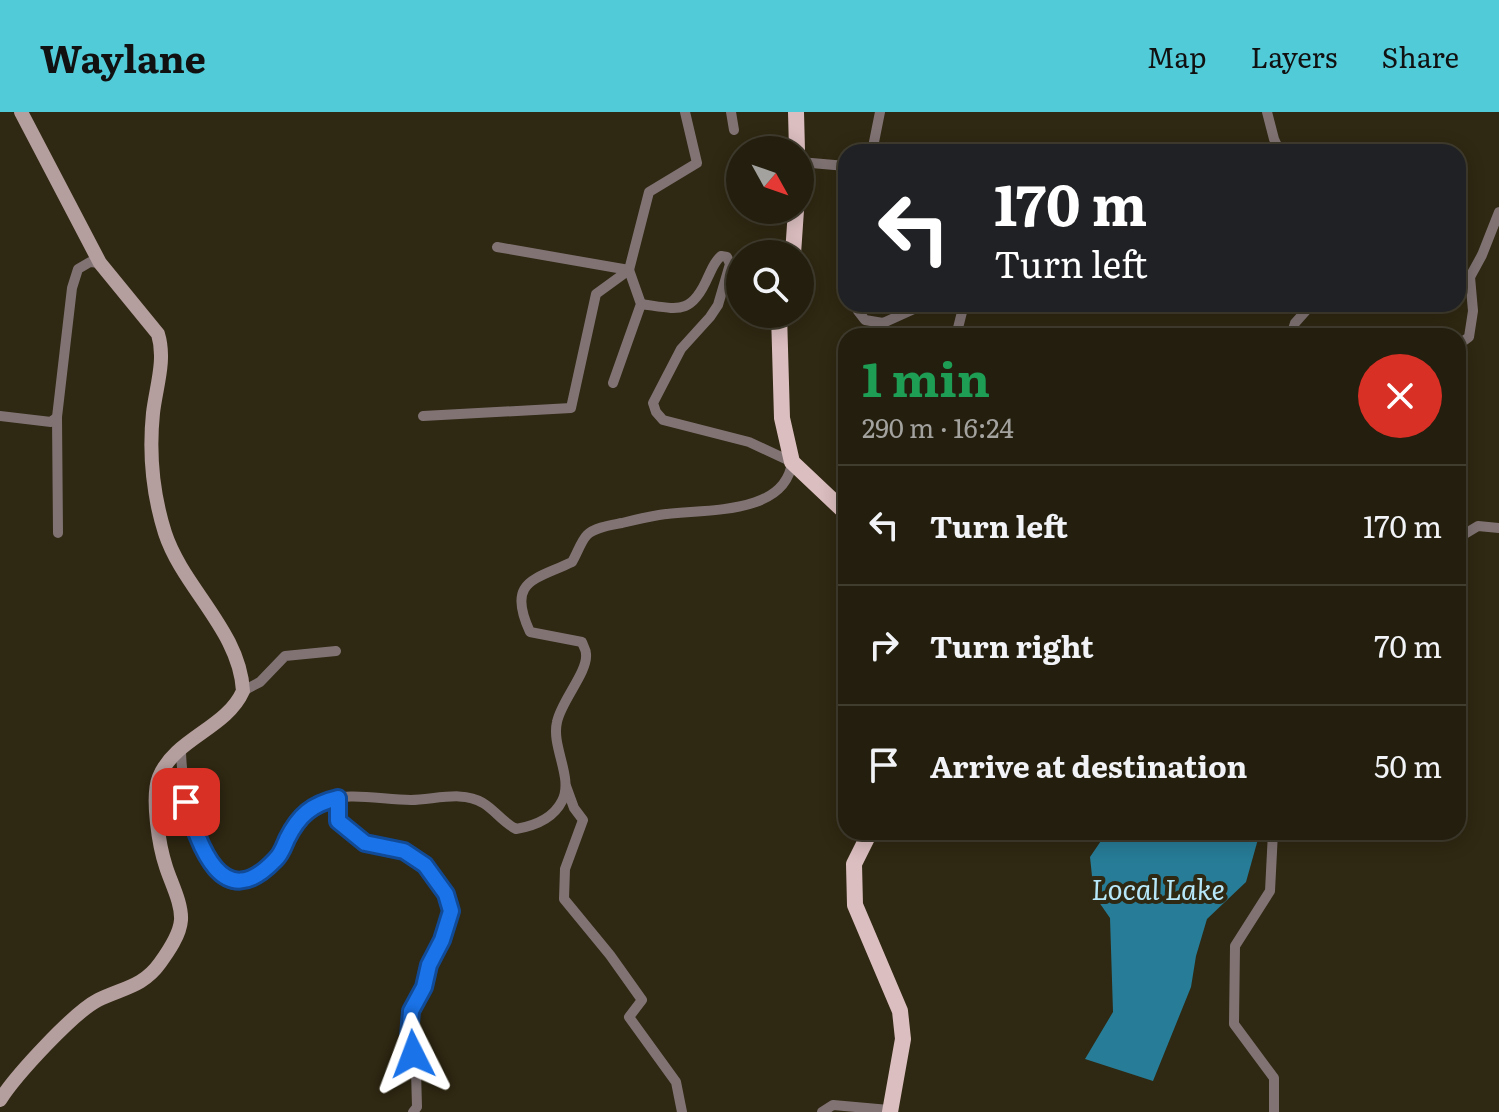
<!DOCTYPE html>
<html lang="en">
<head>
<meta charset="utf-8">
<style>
  :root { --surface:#231e0e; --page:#2f2b1c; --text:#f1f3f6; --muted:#a3a29e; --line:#403c2e; --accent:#52cbd9 }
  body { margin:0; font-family:Literata,serif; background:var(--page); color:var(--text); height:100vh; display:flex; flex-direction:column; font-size:30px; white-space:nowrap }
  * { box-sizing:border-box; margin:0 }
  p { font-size:26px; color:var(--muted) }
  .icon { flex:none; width:44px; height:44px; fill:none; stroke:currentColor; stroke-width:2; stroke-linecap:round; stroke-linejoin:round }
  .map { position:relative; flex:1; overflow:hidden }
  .panel { position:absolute; left:838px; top:216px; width:628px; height:512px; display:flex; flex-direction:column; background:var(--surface); border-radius:24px; box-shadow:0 4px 20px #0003,0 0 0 2px var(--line) }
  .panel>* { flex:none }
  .hud { position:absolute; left:838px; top:32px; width:628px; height:168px; border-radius:24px; box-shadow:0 4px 20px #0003,0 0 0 2px var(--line); background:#202124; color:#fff; overflow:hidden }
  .needle { width:52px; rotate:130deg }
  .buttons { position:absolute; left:726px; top:24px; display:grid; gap:16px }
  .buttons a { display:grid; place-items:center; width:88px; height:88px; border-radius:50%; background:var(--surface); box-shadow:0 4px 20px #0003,0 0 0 2px var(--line); font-size:40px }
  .pin { position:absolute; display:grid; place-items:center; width:68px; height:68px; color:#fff; margin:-34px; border-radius:16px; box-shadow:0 4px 12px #0006 }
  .me { position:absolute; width:88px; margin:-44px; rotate:357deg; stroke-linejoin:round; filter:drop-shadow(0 0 6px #0008) }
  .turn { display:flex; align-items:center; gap:28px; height:168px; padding:0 24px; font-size:36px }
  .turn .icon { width:104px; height:104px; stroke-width:2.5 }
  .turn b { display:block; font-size:56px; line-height:68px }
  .round { display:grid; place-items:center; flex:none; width:84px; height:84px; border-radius:42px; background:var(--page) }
  .headline { display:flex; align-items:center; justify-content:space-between; height:136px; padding:0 24px }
  h1 { font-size:48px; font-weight:700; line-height:60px; color:#1e9e55 }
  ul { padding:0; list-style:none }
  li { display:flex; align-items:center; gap:24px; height:120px; padding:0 24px; border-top:2px solid var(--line) }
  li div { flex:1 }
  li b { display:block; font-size:30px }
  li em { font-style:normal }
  header { display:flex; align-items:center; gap:48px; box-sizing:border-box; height:112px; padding:0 40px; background:var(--accent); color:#111 }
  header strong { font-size:38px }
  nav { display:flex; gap:44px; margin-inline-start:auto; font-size:28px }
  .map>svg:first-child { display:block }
</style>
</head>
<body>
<header>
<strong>Waylane</strong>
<nav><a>Map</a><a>Layers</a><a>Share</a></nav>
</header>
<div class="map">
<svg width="1499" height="1000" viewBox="0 0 1499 1000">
  <rect width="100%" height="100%" fill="#2f2812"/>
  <!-- water -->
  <path fill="#277c97" d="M 1107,720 L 1260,720 L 1246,770 L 1207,807 L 1196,844 L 1191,875 L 1153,969 L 1085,947 L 1113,900 L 1110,806 L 1094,783 L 1090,745 Z"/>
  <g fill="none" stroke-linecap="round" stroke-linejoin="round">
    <!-- street -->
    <g stroke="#817374" stroke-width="10">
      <path d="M 731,0 L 734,18"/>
      <path d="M 1267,0 L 1274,27 L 1280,40"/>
      <path d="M 872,40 L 880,0"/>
      <path d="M 800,50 L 846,54"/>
      <path d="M 497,135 L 629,158 L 641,192 L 613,271"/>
      <path d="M 1458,164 L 1470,165 L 1473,199 L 1469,225 L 1458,233"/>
      <path d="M 1470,165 L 1482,143 L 1499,100"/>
      <path d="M 857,192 L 858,199 L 865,208 L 883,211 L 925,192"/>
      <path d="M 956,224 L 964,192"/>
      <path d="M 1291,224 L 1295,211 L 1312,192"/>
      <path d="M 0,304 L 51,310 L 57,305 L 72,176 L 78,157 L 90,150 L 100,151"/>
      <path d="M 423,304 L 571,296 L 596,182 L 629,158 L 649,80 L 697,51 L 685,0"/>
      <path d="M 57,305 L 58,421"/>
      <path d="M 1458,426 L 1478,414 L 1499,416"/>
      <path d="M 243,579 L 260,570 L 285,544 L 336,539"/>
      <path d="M 181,637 C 181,669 195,774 242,767 C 254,766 270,756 277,746 C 293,727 294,701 320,690 C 348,679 382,688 411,688 C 433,688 463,678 483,691 C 495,698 502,710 516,717 C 534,714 553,707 562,689 C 574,666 551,635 557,610 C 561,589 588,560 586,542 C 586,537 583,534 582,530 L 530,520 C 506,468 535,468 572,450 C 577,442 581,429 587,423 C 595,415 612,413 622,411 C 634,408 647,405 659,403 C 699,396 785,406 792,350 L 749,330 L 663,308 L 656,300 L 653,291 L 681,237 L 710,205 L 718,193 L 730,152 L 727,145 L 721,144 C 714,150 712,157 708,165 C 691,204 678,197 641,192"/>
      <path d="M 566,674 L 574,696 L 583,708 L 565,757 L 564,787 L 610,843 L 642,888 L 629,905 L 676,970 L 682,1000"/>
      <path d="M 338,686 L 338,709 L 365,731 L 404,739 L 425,753 L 446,782 L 451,799 L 442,828 L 429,853 L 424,875 L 411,899 L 409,924 L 416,959 L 417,995 L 413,1000"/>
      <path d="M 1273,720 L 1270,779 L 1235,834 L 1234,912 L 1274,966 L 1274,1000"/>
      <path d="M 822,1000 L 833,993 L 889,998"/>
    </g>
    <!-- secondary -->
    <path stroke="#b49e9e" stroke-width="14" d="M 0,988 C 16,963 73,901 98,888 C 122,876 143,875 160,851 C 168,840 180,823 181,808 C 182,791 171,771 166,755 C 159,734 151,685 159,665 C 175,626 226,617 243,579 C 240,519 183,476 165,421 C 153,383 149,340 153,301 C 156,275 166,248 158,222 L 100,151 L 21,0"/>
    <!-- primary -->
    <g stroke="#dbbebf" stroke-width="16">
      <path d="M 796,0 L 797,38"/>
      <path d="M 793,142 L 796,98"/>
      <path d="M 779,202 L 782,306 L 792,350 L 846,401"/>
      <path d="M 870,720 L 854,752 L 855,793 L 900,899 L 903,927 L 890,1000"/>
    </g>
  </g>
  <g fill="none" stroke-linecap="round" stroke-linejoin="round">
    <!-- route casing -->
    <g stroke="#114b97" stroke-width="20">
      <path id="route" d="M 186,690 C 199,733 222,804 275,748 C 281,743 284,734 287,727 C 299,703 312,692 338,686 L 338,709 L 365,731 L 404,739 L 425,753 L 446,782 L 451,799 L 442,828 L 429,853 L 424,875 L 411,899 L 409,924 L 413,942"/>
    </g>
    <!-- route -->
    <use href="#route" stroke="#1a73e8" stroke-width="14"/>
  </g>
  <g text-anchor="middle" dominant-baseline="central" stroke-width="8" stroke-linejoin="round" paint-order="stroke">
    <!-- water labels -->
    <g font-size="28" font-style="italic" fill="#b7e8fa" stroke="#2f2812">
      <text x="1158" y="776">Local Lake</text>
    </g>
  </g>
</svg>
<div class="buttons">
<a><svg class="needle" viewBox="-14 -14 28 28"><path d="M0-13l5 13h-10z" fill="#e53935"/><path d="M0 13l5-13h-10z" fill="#a3a29e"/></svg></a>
<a><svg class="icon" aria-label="search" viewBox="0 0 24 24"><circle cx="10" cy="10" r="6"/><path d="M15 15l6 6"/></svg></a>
</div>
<div class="pin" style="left:186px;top:690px;background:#d93025"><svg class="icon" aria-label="arrive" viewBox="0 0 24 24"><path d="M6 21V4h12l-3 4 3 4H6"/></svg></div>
<svg class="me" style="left:413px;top:942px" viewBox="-20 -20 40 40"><path d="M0-17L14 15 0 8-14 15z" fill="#1a73e8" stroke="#fff" stroke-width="4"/></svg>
<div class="hud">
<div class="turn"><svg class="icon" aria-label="left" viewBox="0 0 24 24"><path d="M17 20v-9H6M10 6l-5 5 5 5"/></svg><div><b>170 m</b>Turn left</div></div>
</div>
<section class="panel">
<div class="headline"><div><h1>1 min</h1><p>290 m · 16:24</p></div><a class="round" style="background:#d93025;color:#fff"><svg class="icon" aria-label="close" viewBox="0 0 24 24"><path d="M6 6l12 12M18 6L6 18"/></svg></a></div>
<ul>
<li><svg class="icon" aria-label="left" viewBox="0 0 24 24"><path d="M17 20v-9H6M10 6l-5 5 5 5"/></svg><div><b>Turn left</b></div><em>170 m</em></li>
<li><svg class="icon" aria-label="right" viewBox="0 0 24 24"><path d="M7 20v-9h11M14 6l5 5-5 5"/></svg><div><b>Turn right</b></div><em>70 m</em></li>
<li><svg class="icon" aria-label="arrive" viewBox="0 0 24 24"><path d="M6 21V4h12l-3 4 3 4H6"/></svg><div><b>Arrive at destination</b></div><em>50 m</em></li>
</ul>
</section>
</div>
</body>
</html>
